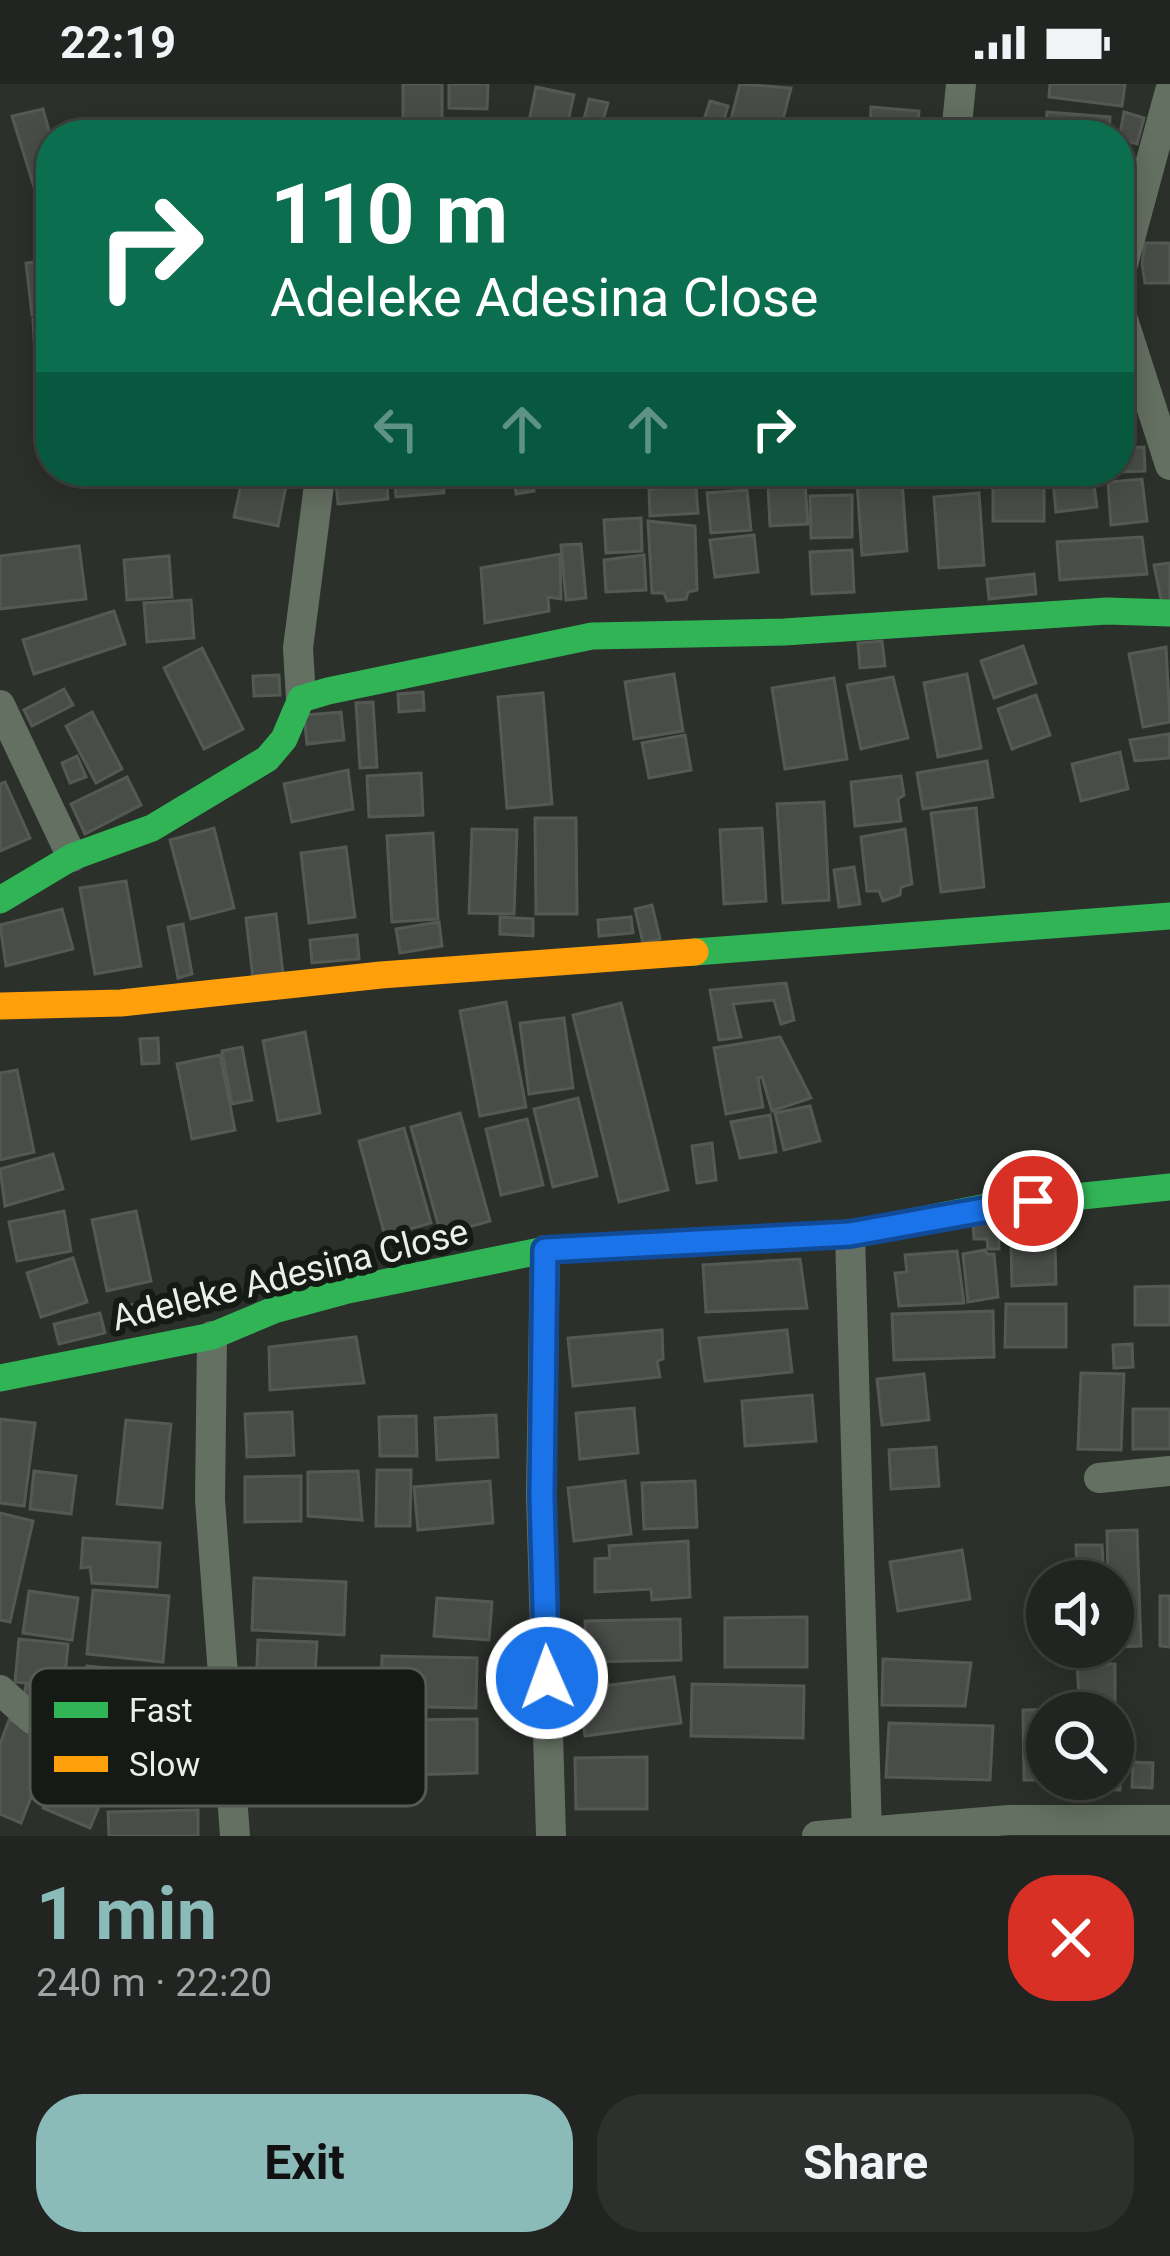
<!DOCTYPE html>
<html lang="en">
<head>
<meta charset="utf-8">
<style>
  :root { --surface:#212420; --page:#2d302d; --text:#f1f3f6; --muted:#a2a4a5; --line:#3e413e; --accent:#8bbbb9 }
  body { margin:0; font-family:Roboto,sans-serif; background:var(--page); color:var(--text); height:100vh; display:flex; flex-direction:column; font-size:45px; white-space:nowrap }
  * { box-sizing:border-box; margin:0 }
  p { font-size:39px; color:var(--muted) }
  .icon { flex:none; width:66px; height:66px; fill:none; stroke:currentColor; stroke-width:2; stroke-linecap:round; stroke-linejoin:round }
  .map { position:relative; height:1752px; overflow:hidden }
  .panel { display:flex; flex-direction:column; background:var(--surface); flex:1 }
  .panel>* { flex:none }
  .banner { position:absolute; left:36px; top:36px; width:1098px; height:366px; border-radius:48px; box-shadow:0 6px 30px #0003,0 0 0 3px var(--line); background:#0b6e4f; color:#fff; overflow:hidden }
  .tools { position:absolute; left:1026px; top:1476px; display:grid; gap:24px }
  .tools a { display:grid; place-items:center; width:108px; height:108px; border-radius:50%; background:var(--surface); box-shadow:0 6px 30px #0003,0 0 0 3px var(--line); font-size:60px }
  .pin { position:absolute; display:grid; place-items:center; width:102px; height:102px; color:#fff; margin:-51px; border:6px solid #fff; border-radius:50%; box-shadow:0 3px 12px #0007 }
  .me { position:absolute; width:132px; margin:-66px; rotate:358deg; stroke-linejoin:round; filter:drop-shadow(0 0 9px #0008) }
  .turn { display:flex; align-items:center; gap:42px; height:252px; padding:0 36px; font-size:54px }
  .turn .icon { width:156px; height:156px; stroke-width:2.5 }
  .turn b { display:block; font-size:84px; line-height:102px }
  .lanes { display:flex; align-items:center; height:114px; padding:0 36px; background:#0003; justify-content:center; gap:60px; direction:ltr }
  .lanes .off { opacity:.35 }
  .round { display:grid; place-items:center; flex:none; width:126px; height:126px; border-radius:48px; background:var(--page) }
  .head { display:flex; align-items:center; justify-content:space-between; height:204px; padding:0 36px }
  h1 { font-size:72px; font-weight:700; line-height:90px; color:var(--accent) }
  .primary-button { display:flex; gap:24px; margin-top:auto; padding:24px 36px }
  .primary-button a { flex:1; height:138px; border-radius:48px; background:var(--accent); color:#111; font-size:48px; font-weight:700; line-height:138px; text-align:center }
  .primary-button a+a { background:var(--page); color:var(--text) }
  .status { display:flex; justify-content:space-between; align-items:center; height:84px; padding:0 60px; background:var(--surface); direction:ltr }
  .status svg { height:33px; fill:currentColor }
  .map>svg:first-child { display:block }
</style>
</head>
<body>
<div class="status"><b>22:19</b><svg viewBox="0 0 49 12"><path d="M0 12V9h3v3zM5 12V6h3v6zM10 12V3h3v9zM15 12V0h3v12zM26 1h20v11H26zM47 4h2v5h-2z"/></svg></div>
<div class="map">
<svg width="1170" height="1752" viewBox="0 0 1170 1752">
  <rect width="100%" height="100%" fill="#2c302b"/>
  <!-- building -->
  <g fill="#494d48" stroke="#555954" stroke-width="3">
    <rect x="403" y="0" width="39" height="47"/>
    <path d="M 449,0 L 488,0 L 487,25 L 449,24 Z"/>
    <path d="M 740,0 L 791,4 L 779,51 L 727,51 Z"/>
    <path d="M 1050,0 L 1125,0 L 1122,22 L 1049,13 Z"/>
    <path d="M 536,3 L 574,11 L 565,50 L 528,42 Z"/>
    <path d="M 589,15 L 608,19 L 599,51 L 580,51 Z"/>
    <path d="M 710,17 L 728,22 L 719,51 L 700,48 Z"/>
    <path d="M 871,23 L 919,27 L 917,51 L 870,51 Z"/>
    <path d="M 43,25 L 51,54 L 51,100 L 35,106 L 12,32 Z"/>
    <path d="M 1047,28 L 1110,33 L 1109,51 L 1045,51 Z"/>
    <path d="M 1124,28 L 1144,34 L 1137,60 L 1119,55 Z"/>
    <path d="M 106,35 L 112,51 L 63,51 Z"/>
    <path d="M 1145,159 L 1170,159 L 1170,199 L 1145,199 L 1142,180 Z"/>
    <path d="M 51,176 L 51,229 L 32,231 L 26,179 Z"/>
    <path d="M 51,232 L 51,269 L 35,272 L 33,235 Z"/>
    <path d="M 1144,363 L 1145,387 L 1119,388 L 1119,364 Z"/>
    <path d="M 244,387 L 289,387 L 278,442 L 234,433 Z"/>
    <path d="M 335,387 L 386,387 L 388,415 L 338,420 Z"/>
    <path d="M 394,387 L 442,387 L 444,409 L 396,413 Z"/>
    <path d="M 513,387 L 531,387 L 534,407 L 516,410 Z"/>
    <path d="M 537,387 L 602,387 L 603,395 L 537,400 Z"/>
    <rect x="993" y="387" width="51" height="50"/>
    <path d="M 1052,387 L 1092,387 L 1097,423 L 1056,428 Z"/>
    <path d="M 1142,395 L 1147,437 L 1111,441 L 1108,398 Z"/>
    <path d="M 902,396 L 907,467 L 862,471 L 857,399 Z"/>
    <path d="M 805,399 L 808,440 L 770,442 L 768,401 Z"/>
    <path d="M 696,402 L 698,429 L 650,432 L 649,405 Z"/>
    <path d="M 747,406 L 751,446 L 711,449 L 707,409 Z"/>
    <path d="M 979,409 L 984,481 L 939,484 L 934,413 Z"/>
    <path d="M 852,411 L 852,453 L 811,454 L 810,412 Z"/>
    <path d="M 641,434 L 642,467 L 606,469 L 604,436 Z"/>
    <path d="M 648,437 L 695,442 L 697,506 L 688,508 L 686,515 L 667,517 L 664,509 L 652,509 Z"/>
    <path d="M 754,451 L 758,488 L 715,493 L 710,456 Z"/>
    <path d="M 1142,453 L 1147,490 L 1060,496 L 1057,458 Z"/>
    <path d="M 581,460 L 586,514 L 566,516 L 561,461 Z"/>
    <path d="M 79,462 L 86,515 L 0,525 L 0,472 Z"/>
    <path d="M 852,466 L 854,508 L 812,510 L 810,468 Z"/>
    <path d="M 560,470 L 561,515 L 548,513 L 549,527 L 485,539 L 481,484 Z"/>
    <path d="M 644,471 L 646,506 L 606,508 L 604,476 Z"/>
    <path d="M 169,472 L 172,513 L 127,516 L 124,476 Z"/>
    <path d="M 1170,479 L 1170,518 L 1162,520 L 1154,481 Z"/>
    <path d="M 1034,490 L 1036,510 L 989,515 L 987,495 Z"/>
    <path d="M 191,516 L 194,554 L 147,558 L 144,519 Z"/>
    <path d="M 114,527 L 125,560 L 34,590 L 23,556 Z"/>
    <path d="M 882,557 L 885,582 L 860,584 L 858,559 Z"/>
    <path d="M 1023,562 L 1036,599 L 994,614 L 981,577 Z"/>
    <path d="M 1166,563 L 1170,638 L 1143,643 L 1129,570 Z"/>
    <path d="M 202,564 L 243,645 L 204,665 L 164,584 Z"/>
    <path d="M 674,590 L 683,647 L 634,655 L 625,598 Z"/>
    <path d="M 967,590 L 981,664 L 938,673 L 924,599 Z"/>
    <path d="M 279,591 L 280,611 L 254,612 L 253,592 Z"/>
    <path d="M 893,593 L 908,654 L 861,665 L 847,601 Z"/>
    <path d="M 834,594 L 847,675 L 785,685 L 772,604 Z"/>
    <path d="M 64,605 L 73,621 L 32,642 L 24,626 Z"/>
    <path d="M 423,608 L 424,626 L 399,628 L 398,610 Z"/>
    <path d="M 543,609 L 552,720 L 507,724 L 498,613 Z"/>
    <path d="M 1036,611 L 1050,651 L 1012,665 L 998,625 Z"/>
    <path d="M 373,618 L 377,683 L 360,684 L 356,619 Z"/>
    <path d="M 92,628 L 122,685 L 96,699 L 66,642 Z"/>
    <path d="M 341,628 L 344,656 L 307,660 L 304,631 Z"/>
    <path d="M 1169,650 L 1170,674 L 1135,677 L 1130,656 Z"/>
    <path d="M 685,651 L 691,686 L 649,694 L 642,659 Z"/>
    <path d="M 1120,668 L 1128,705 L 1081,717 L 1072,680 Z"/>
    <path d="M 77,672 L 86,693 L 70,699 L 62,679 Z"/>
    <path d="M 987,677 L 993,713 L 923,725 L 917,689 Z"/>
    <path d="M 348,686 L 353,725 L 292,738 L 284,700 Z"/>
    <path d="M 421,689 L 423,731 L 369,733 L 367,692 Z"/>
    <path d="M 901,692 L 904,711 L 898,715 L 901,737 L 855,742 L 851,698 Z"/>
    <path d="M 127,693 L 141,721 L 85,750 L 71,720 Z"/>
    <path d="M 5,698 L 30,754 L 0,767 L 0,700 Z"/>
    <path d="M 824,718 L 829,816 L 783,819 L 777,720 Z"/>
    <path d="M 976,724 L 984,803 L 941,808 L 931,729 Z"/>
    <path d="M 535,734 L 576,734 L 577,830 L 536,830 Z"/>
    <path d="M 214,744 L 234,824 L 191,835 L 170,756 Z"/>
    <path d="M 762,744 L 766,817 L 724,820 L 720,746 Z"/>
    <path d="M 472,745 L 517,746 L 514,830 L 469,829 Z"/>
    <path d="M 905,745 L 912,800 L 901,803 L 900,811 L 883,817 L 879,807 L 867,807 L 861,753 Z"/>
    <path d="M 433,749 L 438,835 L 392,838 L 387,752 Z"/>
    <path d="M 346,763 L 355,833 L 309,839 L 301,769 Z"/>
    <path d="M 854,783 L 860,820 L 839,823 L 834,786 Z"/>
    <path d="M 126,797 L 141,882 L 95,890 L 80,804 Z"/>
    <path d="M 652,821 L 660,855 L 643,859 L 635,825 Z"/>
    <path d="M 62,825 L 73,865 L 6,882 L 0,841 Z"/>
    <path d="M 276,830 L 283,890 L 253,894 L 246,834 Z"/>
    <path d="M 500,833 L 533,835 L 533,852 L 500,850 Z"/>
    <path d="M 631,833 L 633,849 L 599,852 L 598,836 Z"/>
    <path d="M 439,838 L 442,862 L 400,869 L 396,845 Z"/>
    <path d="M 183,840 L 192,890 L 178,894 L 168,843 Z"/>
    <path d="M 357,851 L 359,875 L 312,879 L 310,856 Z"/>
    <path d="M 786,899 L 794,936 L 781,940 L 774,916 L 733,920 L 741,953 L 719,956 L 710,906 Z"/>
    <path d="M 506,918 L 526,1023 L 480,1032 L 460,927 Z"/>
    <path d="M 621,919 L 668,1106 L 619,1118 L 573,931 Z"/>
    <path d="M 564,934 L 573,1004 L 529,1010 L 520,939 Z"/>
    <path d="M 305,948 L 320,1029 L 278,1037 L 263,957 Z"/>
    <path d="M 780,953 L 811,1014 L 772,1027 L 762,993 L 758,994 L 763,1023 L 726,1030 L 714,964 Z"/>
    <path d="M 158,954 L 159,979 L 142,980 L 140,955 Z"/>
    <path d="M 242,963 L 252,1016 L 232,1020 L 222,967 Z"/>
    <path d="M 220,971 L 235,1046 L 192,1055 L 177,980 Z"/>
    <path d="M 17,986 L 34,1068 L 0,1076 L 0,989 Z"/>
    <path d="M 578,1014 L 597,1092 L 553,1103 L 534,1025 Z"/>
    <path d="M 810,1022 L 820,1057 L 784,1066 L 775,1029 Z"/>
    <path d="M 460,1029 L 490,1137 L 441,1151 L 411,1043 Z"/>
    <path d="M 770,1031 L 776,1068 L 740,1074 L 731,1038 Z"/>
    <path d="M 527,1035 L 543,1101 L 501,1111 L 486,1045 Z"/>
    <path d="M 404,1044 L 431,1139 L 385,1152 L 359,1057 Z"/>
    <path d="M 712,1059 L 716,1096 L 697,1099 L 692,1062 Z"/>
    <path d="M 53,1070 L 63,1105 L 5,1122 L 0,1085 Z"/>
    <path d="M 64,1127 L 71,1167 L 17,1177 L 9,1138 Z"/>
    <path d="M 136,1127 L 151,1197 L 107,1207 L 92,1136 Z"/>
    <path d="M 998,1134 L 999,1165 L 988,1165 L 987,1155 L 974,1155 L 973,1135 Z"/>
    <path d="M 1055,1158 L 1056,1200 L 1012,1202 L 1011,1160 Z"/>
    <path d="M 985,1166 L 987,1170 L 994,1170 L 998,1213 L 968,1218 L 963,1170 Z"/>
    <path d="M 957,1167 L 964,1219 L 899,1222 L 895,1189 L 907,1188 L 905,1171 Z"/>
    <path d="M 73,1174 L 87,1218 L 41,1233 L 27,1189 Z"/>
    <path d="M 800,1175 L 807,1224 L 706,1228 L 703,1181 Z"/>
    <path d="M 1170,1202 L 1170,1241 L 1135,1241 L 1135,1203 Z"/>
    <path d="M 154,1216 L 158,1237 L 135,1243 L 131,1221 Z"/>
    <path d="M 1006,1220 L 1066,1220 L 1066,1263 L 1005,1263 Z"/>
    <path d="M 993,1227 L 994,1273 L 894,1276 L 892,1230 Z"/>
    <path d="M 100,1229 L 105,1249 L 59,1260 L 54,1240 Z"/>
    <path d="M 662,1246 L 663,1275 L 657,1277 L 660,1293 L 573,1302 L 568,1254 Z"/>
    <path d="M 787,1246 L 792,1288 L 705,1297 L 699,1254 Z"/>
    <path d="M 356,1253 L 364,1299 L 270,1306 L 269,1263 Z"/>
    <path d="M 1132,1260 L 1133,1283 L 1114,1284 L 1113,1261 Z"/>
    <path d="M 1081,1289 L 1124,1290 L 1121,1366 L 1078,1365 Z"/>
    <path d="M 924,1290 L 929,1336 L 882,1341 L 877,1295 Z"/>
    <path d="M 812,1311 L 816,1357 L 745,1362 L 742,1317 Z"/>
    <path d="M 634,1324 L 638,1369 L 580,1375 L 576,1329 Z"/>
    <rect x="1133" y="1325" width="37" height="40"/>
    <path d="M 292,1328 L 294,1371 L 247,1373 L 245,1330 Z"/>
    <path d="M 496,1331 L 498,1373 L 437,1376 L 435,1334 Z"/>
    <path d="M 416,1332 L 417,1372 L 380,1372 L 379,1333 Z"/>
    <path d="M 0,1335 L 35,1339 L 24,1422 L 0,1419 Z"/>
    <path d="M 126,1336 L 171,1340 L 162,1424 L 117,1420 Z"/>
    <path d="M 936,1363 L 939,1402 L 891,1405 L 889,1366 Z"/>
    <path d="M 377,1386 L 411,1386 L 410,1442 L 376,1442 Z"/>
    <path d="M 34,1387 L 76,1392 L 71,1430 L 30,1425 Z"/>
    <path d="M 358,1387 L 362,1436 L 308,1432 L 308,1388 Z"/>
    <path d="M 301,1392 L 301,1437 L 245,1438 L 245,1393 Z"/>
    <path d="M 490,1397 L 493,1439 L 418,1446 L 414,1403 Z"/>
    <path d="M 625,1397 L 631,1450 L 574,1457 L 568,1404 Z"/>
    <path d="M 695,1397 L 697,1443 L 644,1445 L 642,1399 Z"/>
    <path d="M 0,1429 L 33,1437 L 10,1538 L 0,1536 Z"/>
    <path d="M 1137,1446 L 1141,1562 L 1113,1563 L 1113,1497 L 1108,1497 L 1107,1447 Z"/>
    <path d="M 83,1454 L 160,1459 L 157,1503 L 92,1499 L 90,1483 L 81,1484 Z"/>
    <path d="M 688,1457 L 690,1513 L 652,1516 L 651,1505 L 595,1508 L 595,1475 L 610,1474 L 609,1462 Z"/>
    <path d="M 1076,1461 L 1102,1461 L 1104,1497 L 1077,1497 Z"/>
    <path d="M 962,1466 L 970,1515 L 898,1527 L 890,1478 Z"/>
    <path d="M 254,1494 L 346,1498 L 344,1551 L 252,1546 Z"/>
    <path d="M 93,1506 L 169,1512 L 163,1578 L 87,1570 Z"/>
    <path d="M 29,1507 L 78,1514 L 72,1556 L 23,1549 Z"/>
    <path d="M 1160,1512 L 1170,1512 L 1170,1563 L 1160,1562 Z"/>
    <path d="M 437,1514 L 492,1518 L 489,1556 L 434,1552 Z"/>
    <path d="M 807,1533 L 807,1583 L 725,1583 L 725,1534 Z"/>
    <path d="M 680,1535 L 681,1576 L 586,1578 L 585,1537 Z"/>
    <path d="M 19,1555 L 68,1560 L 64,1603 L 15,1598 Z"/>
    <path d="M 258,1556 L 317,1558 L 314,1605 L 256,1603 Z"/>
    <path d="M 382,1572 L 477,1574 L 476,1624 L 381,1622 Z"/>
    <path d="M 883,1575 L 971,1579 L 965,1622 L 882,1621 Z"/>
    <path d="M 1077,1580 L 1115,1580 L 1115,1656 L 1113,1629 L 1080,1629 Z"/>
    <path d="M 87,1582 L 171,1590 L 165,1652 L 81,1644 Z"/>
    <path d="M 674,1593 L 681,1639 L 585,1652 L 579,1605 Z"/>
    <path d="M 692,1600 L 804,1602 L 803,1654 L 691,1652 Z"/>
    <path d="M 26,1601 L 70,1610 L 65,1630 L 22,1622 Z"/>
    <path d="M 1060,1625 L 1060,1629 L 1047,1629 L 1047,1695 L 1061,1696 L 1024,1696 L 1023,1626 Z"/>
    <path d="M 477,1635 L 477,1689 L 407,1691 L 405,1636 Z"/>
    <path d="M 9,1636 L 54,1654 L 21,1739 L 0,1730 L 0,1660 Z"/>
    <path d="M 889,1639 L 993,1642 L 990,1696 L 886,1693 Z"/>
    <path d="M 1113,1661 L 1121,1661 L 1120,1706 L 1079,1705 L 1079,1695 L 1113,1695 Z"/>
    <path d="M 66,1667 L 114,1687 L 90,1744 L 43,1724 Z"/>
    <path d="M 647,1673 L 647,1725 L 576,1725 L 575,1674 Z"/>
    <path d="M 1133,1678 L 1153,1679 L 1152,1704 L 1132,1703 Z"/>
    <path d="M 198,1726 L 198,1752 L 109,1752 L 108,1728 Z"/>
  </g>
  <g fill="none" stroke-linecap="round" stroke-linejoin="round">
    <!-- street -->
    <g stroke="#647062" stroke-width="30">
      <path d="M 956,51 L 961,0"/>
      <path d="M 1119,195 L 1170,7"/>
      <path d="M 1119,223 L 1170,381"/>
      <path d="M 301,615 L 298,564 L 319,401 L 317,387"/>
      <path d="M 0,621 L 72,773"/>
      <path d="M 850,1150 L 867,1752"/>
      <path d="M 545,1166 L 541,1411 L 551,1752"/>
      <path d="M 212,1252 L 210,1416 L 235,1752"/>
      <path d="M 1099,1394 L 1170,1387"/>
      <path d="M 0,1606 L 32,1635 L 116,1672 L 228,1675"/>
      <path d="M 817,1752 L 1009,1736 L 1170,1736"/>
    </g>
    <!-- fast -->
    <g stroke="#30b455" stroke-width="27">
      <path d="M 0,816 L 72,773 L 152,744 L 267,675 L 284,655 L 301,615 L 328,607 L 592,552 L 784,548 L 1107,527 L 1170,529"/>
      <path d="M 695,868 L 1170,832"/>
      <path d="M 0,1294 L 212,1252 L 274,1226 L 348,1206 L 545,1166 L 850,1150 L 997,1121 L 1170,1103"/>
    </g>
    <!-- slow -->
    <path stroke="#ff9f0a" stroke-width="27" d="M 0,922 L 121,919 L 381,891 L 695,868"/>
  </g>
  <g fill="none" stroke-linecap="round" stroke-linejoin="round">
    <!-- route casing -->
    <g stroke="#114b97" stroke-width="30">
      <path id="route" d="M 547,1594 L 542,1412 L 545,1166 L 850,1150 L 1033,1117"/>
    </g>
    <!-- route -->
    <use href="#route" stroke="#1a73e8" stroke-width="21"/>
  </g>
  <g text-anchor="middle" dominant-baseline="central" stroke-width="12" stroke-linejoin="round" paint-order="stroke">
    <!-- street labels -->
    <g font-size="36" fill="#eaefe8" stroke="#161a15">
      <text transform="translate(290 1191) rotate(-14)">Adeleke Adesina Close</text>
    </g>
  </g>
  <!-- legend -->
  <rect x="30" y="1584" width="396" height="138" rx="18" fill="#161a15" stroke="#565a54" stroke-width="3"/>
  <rect x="54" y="1618" width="54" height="16" fill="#30b455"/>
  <rect x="54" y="1672" width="54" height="16" fill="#ff9f0a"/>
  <g font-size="33" fill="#eaefe8">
    <text x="129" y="1638">Fast</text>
    <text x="129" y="1692">Slow</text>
  </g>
</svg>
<div class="tools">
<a><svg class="icon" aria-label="sound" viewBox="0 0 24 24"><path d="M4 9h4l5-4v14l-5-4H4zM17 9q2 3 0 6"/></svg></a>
<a><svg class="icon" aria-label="search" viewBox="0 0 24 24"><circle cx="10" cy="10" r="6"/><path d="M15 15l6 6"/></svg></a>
</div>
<div class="pin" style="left:1033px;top:1117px;background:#d93025"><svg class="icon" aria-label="arrive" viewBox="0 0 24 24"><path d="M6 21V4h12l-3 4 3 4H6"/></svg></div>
<svg class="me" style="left:547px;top:1594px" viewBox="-20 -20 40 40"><circle r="17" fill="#1a73e8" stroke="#fff" stroke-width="3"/><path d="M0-11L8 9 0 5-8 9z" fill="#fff"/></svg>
<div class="banner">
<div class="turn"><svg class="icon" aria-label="right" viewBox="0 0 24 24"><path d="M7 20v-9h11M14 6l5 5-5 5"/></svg><div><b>110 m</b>Adeleke Adesina Close</div></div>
<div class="lanes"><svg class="icon off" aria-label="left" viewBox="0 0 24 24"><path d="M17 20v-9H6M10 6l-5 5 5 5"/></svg><svg class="icon off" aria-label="ahead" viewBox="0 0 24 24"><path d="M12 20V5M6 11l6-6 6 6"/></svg><svg class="icon off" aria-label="ahead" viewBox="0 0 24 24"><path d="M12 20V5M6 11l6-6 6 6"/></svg><svg class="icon" aria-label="right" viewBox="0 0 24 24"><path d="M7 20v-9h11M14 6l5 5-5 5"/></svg></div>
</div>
</div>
<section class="panel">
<div class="head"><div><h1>1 min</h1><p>240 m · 22:20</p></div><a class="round" style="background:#d93025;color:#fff"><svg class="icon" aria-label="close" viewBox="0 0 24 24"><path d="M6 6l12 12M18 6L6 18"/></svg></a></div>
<div class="primary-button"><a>Exit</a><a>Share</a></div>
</section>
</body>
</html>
